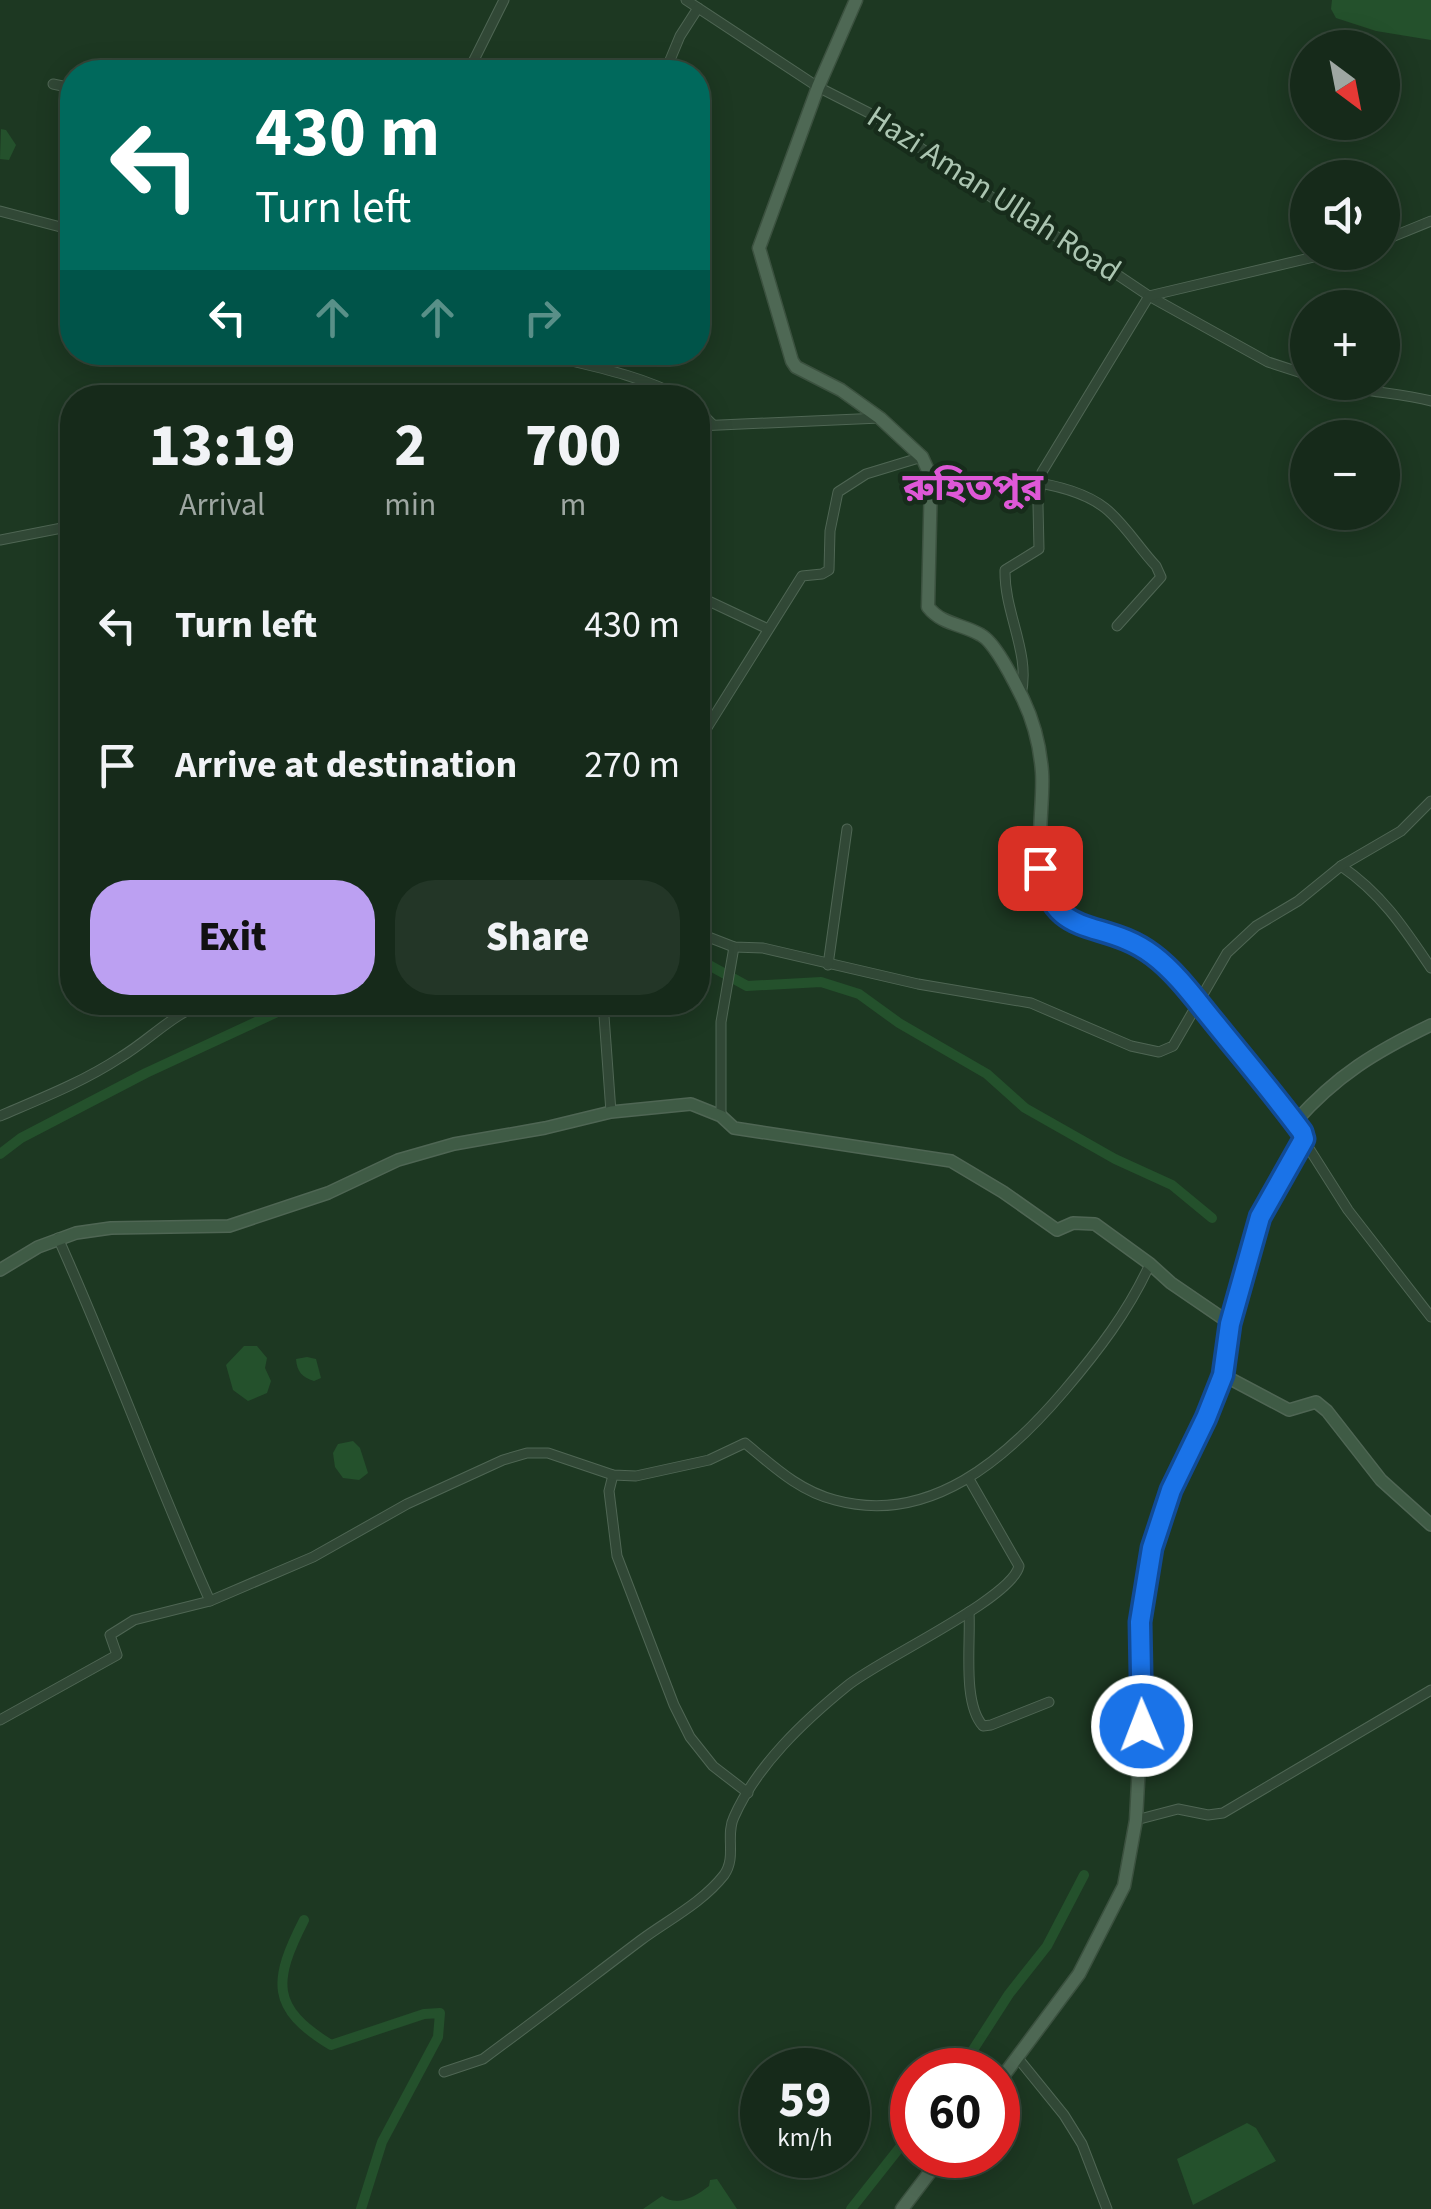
<!DOCTYPE html>
<html lang="en">
<head>
<meta charset="utf-8">
<style>
  :root { --surface:#162a1a; --page:#233627; --text:#f1f3f6; --muted:#9ea7a2; --line:#354639; --accent:#bca0f2 }
  body { margin:0; font-family:"Source Sans 3","Noto Sans Bengali",sans-serif; background:var(--page); color:var(--text); height:100vh; display:flex; flex-direction:column; font-size:38px; white-space:nowrap }
  * { box-sizing:border-box; margin:0 }
  p { font-size:32px; color:var(--muted) }
  .icon { flex:none; width:55px; height:55px; fill:none; stroke:currentColor; stroke-width:2; stroke-linecap:round; stroke-linejoin:round }
  .map { position:relative; flex:1; overflow:hidden }
  .drawer { position:absolute; left:60px; top:385px; width:650px; height:630px; display:flex; flex-direction:column; background:var(--surface); border-radius:40px; box-shadow:0 5px 25px #0003,0 0 0 2px var(--line) }
  .drawer>* { flex:none }
  .top-card { position:absolute; left:60px; top:60px; width:650px; height:305px; border-radius:40px; box-shadow:0 5px 25px #0003,0 0 0 2px var(--line); background:#00695c; color:#fff; overflow:hidden }
  .needle { width:65px; rotate:148deg }
  .controls { position:absolute; left:1290px; top:30px; display:grid; gap:20px }
  .controls a { display:grid; place-items:center; width:110px; height:110px; border-radius:50%; background:var(--surface); box-shadow:0 5px 25px #0003,0 0 0 2px var(--line); font-size:50px }
  .speed { position:absolute; left:740px; top:2048px; display:flex; gap:20px; font-size:50px; font-weight:700; text-align:center }
  .speed>* { display:grid; place-content:center; width:130px; height:130px; border-radius:50%; background:var(--surface); box-shadow:0 5px 25px #0003,0 0 0 2px var(--line); line-height:1 }
  .speed small { font-size:25px; font-weight:400 }
  .speed .limit { border:15px solid #d22; background:#fff; color:#111 }
  .pin { position:absolute; display:grid; place-items:center; width:85px; height:85px; color:#fff; margin:-42px; border-radius:20px; box-shadow:0 5px 15px #0006 }
  .me { position:absolute; width:110px; margin:-55px; rotate:359deg; stroke-linejoin:round; filter:drop-shadow(0 0 8px #0008) }
  .turn { display:flex; align-items:center; gap:35px; height:210px; padding:0 30px; font-size:45px }
  .turn .icon { width:130px; height:130px; stroke-width:2.5 }
  .turn b { display:block; font-size:70px; line-height:85px }
  .lanes { display:flex; align-items:center; height:95px; padding:0 30px; background:#0003; justify-content:center; gap:50px; direction:ltr }
  .lanes .off { opacity:.35 }
  .eta { display:flex; justify-content:space-evenly; align-items:center; height:170px; text-align:center }
  .eta b { font-size:60px; font-weight:800; line-height:70px }
  .action { display:flex; gap:20px; margin-top:auto; padding:20px 30px }
  .action a { flex:1; height:115px; border-radius:40px; background:var(--accent); color:#111; font-size:40px; font-weight:800; line-height:115px; text-align:center }
  .action a+a { background:var(--page); color:var(--text) }
  ul { padding:0; list-style:none }
  li { display:flex; align-items:center; gap:30px; height:140px; padding:0 30px }
  li div { flex:1 }
  li b { display:block; font-size:38px }
  li em { font-style:normal }
  .map>svg:first-child { display:block }
</style>
</head>
<body>
<div class="map">
<svg width="1431" height="2209" viewBox="0 0 1431 2209">
  <rect width="100%" height="100%" fill="#1d3822"/>
  <!-- water -->
  <g fill="#24512c">
    <path d="M 1332,0 L 1431,0 L 1431,40 L 1376,31 L 1336,18 L 1331,9 Z"/>
    <path d="M 1,129 L 6,130 L 16,145 L 9,160 L 0,159 Z"/>
    <path d="M 244,1346 L 257,1346 L 267,1358 L 265,1368 L 271,1381 L 267,1393 L 248,1401 L 233,1390 L 226,1365 Z"/>
    <path d="M 307,1357 L 316,1359 L 321,1378 L 314,1381 C 302,1377 297,1372 296,1359 Z"/>
    <path d="M 353,1441 L 360,1448 L 368,1473 L 359,1480 L 343,1478 L 335,1467 L 333,1453 L 338,1444 Z"/>
    <path d="M 1247,2123 L 1256,2128 L 1276,2161 L 1193,2205 L 1177,2159 Z"/>
    <path d="M 717,2179 L 737,2209 L 643,2209 L 662,2196 C 678,2207 695,2197 709,2186 L 710,2180 Z"/>
  </g>
  <g fill="none" stroke-linecap="round" stroke-linejoin="round">
    <!-- canal -->
    <g stroke="#24512c" stroke-width="10">
      <path d="M 698,963 L 707,964 L 747,986 L 821,982 L 859,994 L 899,1023 L 987,1074 L 1025,1108 L 1115,1159 L 1172,1185 L 1212,1218"/>
      <path d="M 0,1154 L 21,1138 L 146,1073 L 286,1008 L 311,1002"/>
      <path d="M 304,1920 C 273,1981 270,2008 331,2045 L 424,2014 L 440,2013 L 438,2037 L 382,2142 L 361,2209"/>
      <path d="M 960,2070 L 1009,1994 L 1047,1946 L 1084,1875"/>
      <path d="M 851,2209 L 912,2132"/>
    </g>
    <!-- street casing -->
    <g stroke="#4f6654" stroke-width="11">
      <g id="street">
        <path d="M 686,0 L 818,87 L 873,115 L 1013,212 L 1082,251 L 1149,296 L 1268,362 L 1308,375"/>
        <path d="M 468,72 L 504,0"/>
        <path d="M 665,72 L 680,36 L 698,8"/>
        <path d="M 53,84 L 72,88"/>
        <path d="M 0,211 L 72,230"/>
        <path d="M 1382,241 L 1431,221"/>
        <path d="M 534,352 C 585,365 636,373 683,398"/>
        <path d="M 1331,382 C 1364,393 1397,392 1431,401"/>
        <path d="M 698,410 L 712,424"/>
        <path d="M 698,426 L 880,418"/>
        <path d="M 931,477 C 981,477 1064,476 1105,508 C 1124,523 1139,548 1156,566 L 1161,577 L 1117,626"/>
        <path d="M 0,540 L 72,526"/>
        <path d="M 698,596 L 768,629"/>
        <path d="M 1021,695 C 1031,653 1004,613 1005,570 L 1039,549 L 1038,505 L 1042,472 L 1149,296 L 1335,252"/>
        <path d="M 698,742 L 802,576 L 822,574 L 829,570 L 830,531 L 838,492 L 866,474 L 922,457"/>
        <path d="M 1341,866 C 1382,894 1404,928 1431,968"/>
        <path d="M 698,933 L 734,947 L 763,948 L 918,984 L 1031,1003 L 1131,1046 L 1159,1052 L 1173,1046 L 1227,953 L 1256,926 L 1298,901 L 1341,866 L 1401,831 L 1431,801"/>
        <path d="M 828,965 L 847,829"/>
        <path d="M 603,1002 L 611,1112"/>
        <path d="M 0,1116 C 42,1098 83,1082 121,1057 C 151,1039 174,1012 208,1002"/>
        <path d="M 721,1116 L 721,1022 L 734,947"/>
        <path d="M 1303,1139 L 1348,1210 L 1431,1317"/>
        <path d="M 613,1475 L 609,1491 L 617,1556 L 674,1705 L 690,1737 L 713,1766 L 748,1793"/>
        <path d="M 210,1601 L 313,1557 L 407,1504 L 503,1460 L 527,1453 L 548,1453 L 613,1475 L 636,1476 L 709,1460 L 745,1443 C 773,1466 799,1491 835,1500 C 930,1526 1007,1458 1064,1391 C 1098,1351 1128,1312 1150,1264"/>
        <path d="M 969,1612 C 971,1642 962,1703 983,1726 L 991,1725 L 1049,1702"/>
        <path d="M 0,1720 L 117,1655 L 110,1635 L 134,1620 L 210,1601 C 156,1481 112,1358 58,1238"/>
        <path d="M 1136,1820 L 1178,1809 L 1208,1815 L 1223,1813 L 1431,1690"/>
        <path d="M 1017,2057 L 1064,2115 L 1082,2144 L 1107,2209"/>
        <path d="M 444,2072 L 483,2059 C 536,2020 588,1980 641,1940 C 668,1920 702,1903 724,1875 C 737,1857 725,1835 734,1817 C 757,1765 804,1721 847,1686 C 878,1660 1012,1599 1019,1566 L 969,1479"/>
      </g>
    </g>
    <!-- secondary casing -->
    <g stroke="#4f6654" stroke-width="14">
      <g id="secondary">
        <path d="M 1295,1122 C 1337,1075 1375,1052 1431,1025"/>
        <path d="M 0,1270 L 38,1247 L 76,1233 L 111,1228 L 229,1226 L 328,1193 L 398,1160 L 454,1144 L 545,1128 L 611,1112 L 691,1104 L 721,1116 L 734,1128 L 951,1161 L 1003,1192 L 1057,1230 L 1073,1223 L 1095,1224 L 1150,1264 L 1171,1283 L 1231,1324"/>
        <path d="M 1223,1375 L 1289,1410 L 1316,1402 L 1327,1411 L 1381,1480 L 1431,1525"/>
      </g>
    </g>
    <!-- primary casing -->
    <g stroke="#3b513f" stroke-width="15">
      <g id="primary">
        <path d="M 856,0 L 818,87 L 759,248 L 792,361 L 796,367 L 841,390 L 880,418 L 922,457 L 931,477 L 928,607 C 942,625 963,624 981,635 C 996,643 1015,683 1023,699 C 1034,722 1040,746 1042,772 C 1045,810 1027,886 1059,912 C 1082,932 1127,938 1156,957 L 1199,1005 L 1302,1132 L 1303,1139 L 1260,1217 L 1231,1324 L 1223,1375 L 1207,1418 L 1171,1489 L 1152,1548 L 1140,1622 L 1141,1726 L 1136,1820 L 1124,1886 L 1079,1974 L 998,2083"/>
        <path d="M 902,2209 L 943,2155"/>
      </g>
    </g>
    <!-- street -->
    <use href="#street" stroke="#314836" stroke-width="9"/>
    <!-- secondary -->
    <use href="#secondary" stroke="#3f5b45" stroke-width="11"/>
    <!-- primary -->
    <use href="#primary" stroke="#4e6854" stroke-width="12"/>
  </g>
  <g fill="none" stroke-linecap="round" stroke-linejoin="round">
    <!-- route casing -->
    <g stroke="#114b97" stroke-width="25">
      <path id="route" d="M 1040,868 C 1054,943 1103,917 1153,955 C 1177,973 1196,1000 1215,1023 C 1244,1059 1274,1094 1302,1132 L 1304,1139 L 1260,1217 L 1230,1324 L 1223,1375 L 1206,1418 L 1171,1490 L 1152,1548 L 1140,1622 L 1142,1726"/>
    </g>
    <!-- route -->
    <use href="#route" stroke="#1a73e8" stroke-width="18"/>
  </g>
  <g text-anchor="middle" dominant-baseline="central" stroke-width="9" stroke-linejoin="round" paint-order="stroke">
    <!-- street labels -->
    <g font-size="32" fill="#abc5b1" stroke="#172c1b">
      <text transform="translate(994 194) rotate(33)">Hazi Aman Ullah Road</text>
    </g>
    <!-- quarter labels -->
    <g font-size="38" font-weight="bold" fill="#de58d7" stroke="#172c1b">
      <text x="973" y="488">রুহিতপুর</text>
    </g>
  </g>
</svg>
<div class="controls">
<a><svg class="needle" viewBox="-14 -14 28 28"><path d="M0-13l5 13h-10z" fill="#e53935"/><path d="M0 13l5-13h-10z" fill="#9ea7a2"/></svg></a>
<a><svg class="icon" aria-label="sound" viewBox="0 0 24 24"><path d="M4 9h4l5-4v14l-5-4H4zM17 9q2 3 0 6"/></svg></a>
<a>+</a>
<a>−</a>
</div>
<div class="speed"><div>59<small>km/h</small></div><div class="limit">60</div></div>
<div class="pin" style="left:1040px;top:868px;background:#d93025"><svg class="icon" aria-label="arrive" viewBox="0 0 24 24"><path d="M6 21V4h12l-3 4 3 4H6"/></svg></div>
<svg class="me" style="left:1142px;top:1726px" viewBox="-20 -20 40 40"><circle r="17" fill="#1a73e8" stroke="#fff" stroke-width="3"/><path d="M0-11L8 9 0 5-8 9z" fill="#fff"/></svg>
<div class="top-card">
<div class="turn"><svg class="icon" aria-label="left" viewBox="0 0 24 24"><path d="M17 20v-9H6M10 6l-5 5 5 5"/></svg><div><b>430 m</b>Turn left</div></div>
<div class="lanes"><svg class="icon" aria-label="left" viewBox="0 0 24 24"><path d="M17 20v-9H6M10 6l-5 5 5 5"/></svg><svg class="icon off" aria-label="ahead" viewBox="0 0 24 24"><path d="M12 20V5M6 11l6-6 6 6"/></svg><svg class="icon off" aria-label="ahead" viewBox="0 0 24 24"><path d="M12 20V5M6 11l6-6 6 6"/></svg><svg class="icon off" aria-label="right" viewBox="0 0 24 24"><path d="M7 20v-9h11M14 6l5 5-5 5"/></svg></div>
</div>
<section class="drawer">
<div class="eta">
<div><b>13:19</b><p>Arrival</p></div>
<div><b>2</b><p>min</p></div>
<div><b>700</b><p>m</p></div>
</div>
<ul>
<li><svg class="icon" aria-label="left" viewBox="0 0 24 24"><path d="M17 20v-9H6M10 6l-5 5 5 5"/></svg><div><b>Turn left</b></div><em>430 m</em></li>
<li><svg class="icon" aria-label="arrive" viewBox="0 0 24 24"><path d="M6 21V4h12l-3 4 3 4H6"/></svg><div><b>Arrive at destination</b></div><em>270 m</em></li>
</ul>
<div class="action"><a>Exit</a><a>Share</a></div>
</section>
</div>
</body>
</html>
